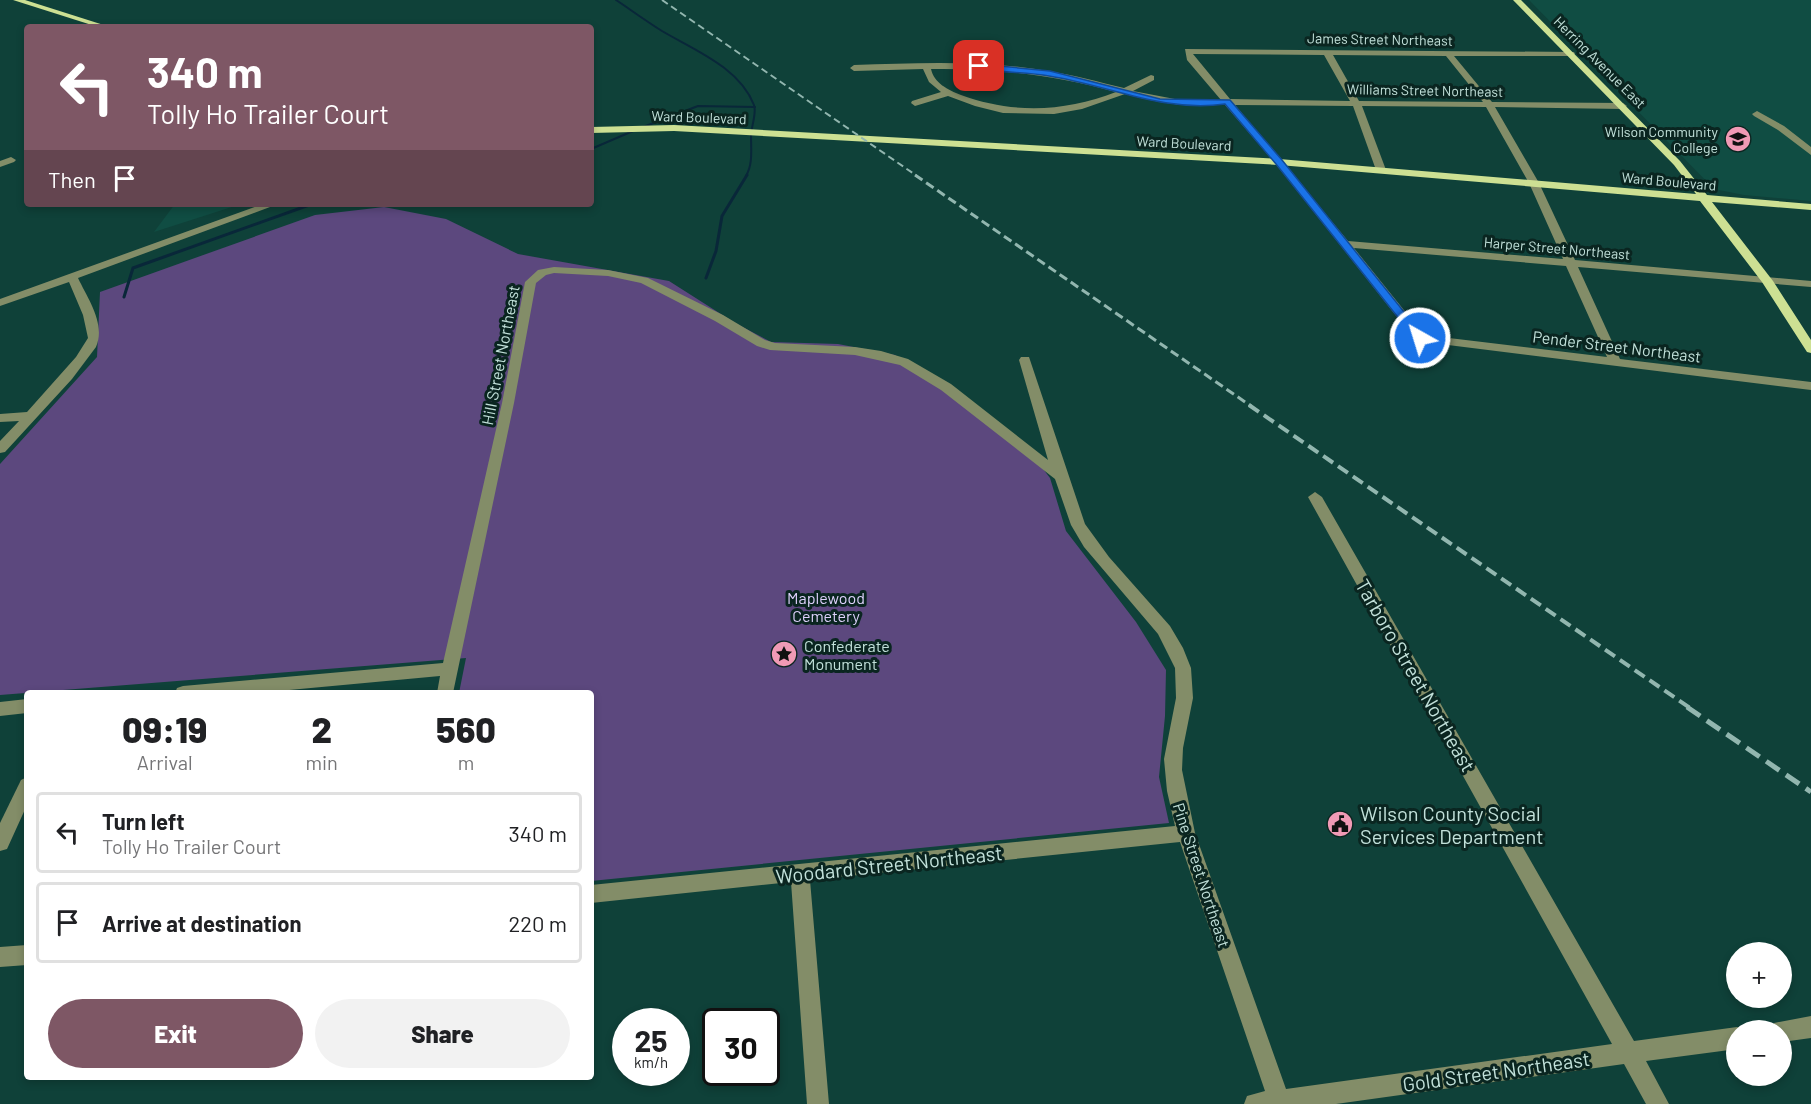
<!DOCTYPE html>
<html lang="en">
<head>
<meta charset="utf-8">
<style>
  :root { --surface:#fff; --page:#f2f2f2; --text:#202124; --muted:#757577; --line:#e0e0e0; --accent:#7e5765 }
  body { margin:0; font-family:Barlow,sans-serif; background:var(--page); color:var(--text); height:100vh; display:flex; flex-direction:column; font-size:22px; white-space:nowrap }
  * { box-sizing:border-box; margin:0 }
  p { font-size:20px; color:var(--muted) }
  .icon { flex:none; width:33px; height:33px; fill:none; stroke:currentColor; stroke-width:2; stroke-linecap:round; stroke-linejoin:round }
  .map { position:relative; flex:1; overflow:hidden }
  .sheet { position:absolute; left:24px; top:690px; width:570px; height:390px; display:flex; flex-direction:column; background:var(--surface); border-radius:6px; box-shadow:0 3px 9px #0003 }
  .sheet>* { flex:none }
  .top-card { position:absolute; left:24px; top:24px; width:570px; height:183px; border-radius:6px; box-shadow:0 3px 9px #0003; background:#7e5765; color:#fff; overflow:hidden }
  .buttons { position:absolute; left:1726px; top:942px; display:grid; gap:12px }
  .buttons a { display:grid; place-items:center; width:66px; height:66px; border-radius:50%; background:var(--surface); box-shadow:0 3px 9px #0003; font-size:30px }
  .speed { position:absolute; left:612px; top:1008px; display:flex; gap:12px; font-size:30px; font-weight:700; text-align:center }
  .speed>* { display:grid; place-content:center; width:78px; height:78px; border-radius:50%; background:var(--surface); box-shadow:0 3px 9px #0003; line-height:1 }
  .speed small { font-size:15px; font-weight:400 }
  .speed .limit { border:3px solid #111; border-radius:9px; background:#fff; color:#111 }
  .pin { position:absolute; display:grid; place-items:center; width:51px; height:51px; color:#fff; margin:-26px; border-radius:12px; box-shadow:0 3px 9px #0006 }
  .me { position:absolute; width:66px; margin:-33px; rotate:321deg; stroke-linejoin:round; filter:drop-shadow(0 0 4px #0008) }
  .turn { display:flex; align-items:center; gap:21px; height:126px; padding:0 24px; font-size:27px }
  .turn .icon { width:78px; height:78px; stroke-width:2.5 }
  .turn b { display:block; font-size:42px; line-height:51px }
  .then { display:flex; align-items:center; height:57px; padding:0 24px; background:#0003; gap:12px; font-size:22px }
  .eta { display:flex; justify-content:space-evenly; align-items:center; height:102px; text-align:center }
  .eta b { font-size:36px; font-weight:800; line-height:42px }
  .button { display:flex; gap:12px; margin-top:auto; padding:12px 24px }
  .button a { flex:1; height:69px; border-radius:36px; background:var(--accent); color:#fff; font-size:24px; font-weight:800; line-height:69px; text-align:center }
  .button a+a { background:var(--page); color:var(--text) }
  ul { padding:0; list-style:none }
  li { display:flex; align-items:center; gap:18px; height:81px; margin:0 12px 9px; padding:0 12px; border:3px solid var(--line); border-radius:6px }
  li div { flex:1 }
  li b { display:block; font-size:22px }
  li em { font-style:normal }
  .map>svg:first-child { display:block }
</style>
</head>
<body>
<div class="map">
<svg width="1811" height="1104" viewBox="0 0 1811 1104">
  <rect width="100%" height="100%" fill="#0f4139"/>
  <!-- built -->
  <g fill="#104d43">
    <path d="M 1529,0 L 1811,0 L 1811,201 L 1744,195 L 1714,189 Z"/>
    <path d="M 175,204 L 241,204 L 154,232 Z"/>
  </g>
  <!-- green -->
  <path fill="#5c487e" d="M 384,207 L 446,219 L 518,254 L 669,281 L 735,323 L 771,342 L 838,344 L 895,355 L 1024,444 L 1050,478 L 1066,531 L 1136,622 L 1166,670 L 1165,716 L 1159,777 L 1169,823 L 591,881 L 591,693 L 459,693 L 466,658 L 0,695 L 0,464 L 97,357 L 100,292 L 315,215 Z"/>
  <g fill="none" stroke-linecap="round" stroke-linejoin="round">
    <!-- stream-far1 -->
    <g stroke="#092739" stroke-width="2">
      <path d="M 616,0 C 631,10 646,21 662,31 C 694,50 739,67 754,105 C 757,113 751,127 751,136 C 751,150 753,164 746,176"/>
      <path d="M 643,127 L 698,106 L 755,107"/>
      <path d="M 591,149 L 633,131"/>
    </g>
    <!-- stream -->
    <g stroke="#092739" stroke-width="3">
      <path d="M 706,278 L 716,251 L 722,216 L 747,175"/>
      <path d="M 124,297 L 133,268 L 312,204"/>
    </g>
    <!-- minor -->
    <g fill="#838d68" fill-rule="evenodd">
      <path d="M 1185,49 L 1574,52 L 1575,54 L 1571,56 L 1454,56 L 1492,102 L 1623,103 L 1627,106 L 1623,109 L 1495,107 L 1539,183 L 1575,260 L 1811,281 L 1811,287 L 1578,267 L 1620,359 L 1811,382 L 1811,390 L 1416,341 L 1276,164 L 1225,105 L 1180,105 L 1125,94 L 1082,109 L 1054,114 L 1003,113 L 975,106 L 948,96 L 915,106 L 911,103 L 912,101 L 941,92 L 929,82 L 923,69 L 854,71 L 850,68 L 854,65 C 918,63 984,60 1048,71 C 1074,75 1099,82 1124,88 L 1151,75 L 1154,76 L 1154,80 L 1133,91 L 1180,100 L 1221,100 L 1187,60 ZM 1193,54 L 1324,55 L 1350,101 L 1230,99 ZM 1333,55 L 1446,56 L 1483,102 L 1359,101 ZM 931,69 C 995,68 1055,75 1116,92 C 1065,112 1013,114 961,95 C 948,90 934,83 931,69 ZM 1235,105 L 1353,106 L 1376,170 L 1381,173 L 1386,170 L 1362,106 L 1486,107 L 1529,183 L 1563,259 L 1348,241 ZM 1354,248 L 1566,266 L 1607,357 L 1424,335 Z"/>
      <path d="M 1757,111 L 1784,126 L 1811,147 L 1811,155 L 1778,130 L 1754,116 L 1752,114 Z"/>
      <path d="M 11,157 L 16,160 L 14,162 L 0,167 L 0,161 Z"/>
      <path d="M 263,204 L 278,204 L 78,278 C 88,299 106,324 96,347 L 72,379 L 5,452 L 0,453 L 0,441 L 19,421 L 0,422 L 0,414 L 27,412 L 76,357 L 88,338 L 83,315 L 69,282 L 0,306 L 0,299 Z"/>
      <path d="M 554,267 L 608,270 L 648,278 L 723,315 L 765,340 L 775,343 L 855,347 L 881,351 L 908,359 L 951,384 L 1048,460 L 1019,360 L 1021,357 L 1029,357 L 1085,524 L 1109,557 L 1170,626 L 1183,648 L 1191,668 L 1193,698 L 1183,748 L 1182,770 L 1195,833 L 1286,1089 L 1612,1044 L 1308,497 L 1315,492 L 1322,497 L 1634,1041 L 1737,1027 L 1745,1030 L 1737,1030 L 1737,1049 L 1646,1061 L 1669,1104 L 1646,1104 L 1624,1064 L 1336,1104 L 1244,1104 L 1247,1096 L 1265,1091 L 1180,842 L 810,880 L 829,1104 L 807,1104 L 791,882 L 591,903 L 591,885 L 1175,826 L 1167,791 L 1164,759 L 1176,698 L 1175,668 L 1158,634 L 1084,547 L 1071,525 L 1055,479 L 941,390 L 900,365 L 855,355 L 770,350 L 757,346 L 715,321 L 641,283 L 608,276 L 554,273 L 546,275 L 536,283 L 514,403 L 453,693 L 437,693 L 440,676 L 257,693 L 175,693 L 177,688 L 183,686 L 443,663 L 502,403 L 525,282 L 538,270 Z"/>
      <path d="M 27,699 L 27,713 L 0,716 L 0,702 Z"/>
      <path d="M 27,777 L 27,805 L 7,849 L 0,851 L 0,823 L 21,780 Z"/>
      <path d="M 27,945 L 27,965 L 0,967 L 0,947 Z"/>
      <path d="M 1811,1016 L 1811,1038 L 1782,1042 L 1782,1030 L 1771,1030 L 1774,1023 Z"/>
    </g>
    <!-- major -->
    <g fill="#cde093" fill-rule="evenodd">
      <path d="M 13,0 L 25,0 L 110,27 L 98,27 Z"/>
      <path d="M 1513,0 L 1521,0 L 1680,161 L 1707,195 L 1811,204 L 1811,210 L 1712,202 L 1773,281 L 1811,340 L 1811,353 L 1807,352 L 1762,282 L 1700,201 L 1279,165 L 674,131 L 591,133 L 591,127 L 674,125 L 1279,159 L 1696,194 L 1674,165 Z"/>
    </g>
    <!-- rail-far3 -->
    <path stroke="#92b6af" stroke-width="2" stroke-dasharray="7 4" stroke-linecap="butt" d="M 662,0 L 917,176"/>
    <!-- rail-far2 -->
    <path stroke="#92b6af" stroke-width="3" stroke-dasharray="9 4.5" stroke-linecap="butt" d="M 915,175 L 1251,406"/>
    <!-- rail-far1 -->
    <path stroke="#92b6af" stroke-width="4" stroke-dasharray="12 6" stroke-linecap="butt" d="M 1249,405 L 1690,708"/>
    <!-- rail -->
    <path stroke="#92b6af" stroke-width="5" stroke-dasharray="16 8" stroke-linecap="butt" d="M 1687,707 L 1811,792"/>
  </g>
  <!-- route -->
  <path fill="#1a73e8" stroke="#114b97" stroke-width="1.5" d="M 979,64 L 1050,71 L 1160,99 L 1230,100 L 1282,160 L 1425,338 L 1420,341 L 1416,340 L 1276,164 L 1225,104 C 1163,113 1108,85 1049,76 C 1025,72 1000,73 976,68 L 975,66 Z"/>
  <!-- icons -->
  <defs>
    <g id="university-disc" transform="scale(1.35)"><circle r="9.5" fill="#f09ab5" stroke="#0a2520"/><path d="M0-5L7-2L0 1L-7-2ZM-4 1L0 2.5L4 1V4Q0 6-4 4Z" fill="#111"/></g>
    <g id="sight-disc" transform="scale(1.35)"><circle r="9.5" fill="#f09ab5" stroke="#0a2520"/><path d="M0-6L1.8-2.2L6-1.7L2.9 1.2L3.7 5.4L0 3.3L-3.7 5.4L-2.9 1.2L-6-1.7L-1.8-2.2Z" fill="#111"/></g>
    <g id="civic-disc" transform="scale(1.35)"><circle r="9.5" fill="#f09ab5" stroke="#0a2520"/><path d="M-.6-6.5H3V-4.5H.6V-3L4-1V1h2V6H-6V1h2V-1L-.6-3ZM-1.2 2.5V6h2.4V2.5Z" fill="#111"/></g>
  </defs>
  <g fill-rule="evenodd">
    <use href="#university-disc" x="1738" y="139"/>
    <use href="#sight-disc" x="784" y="654"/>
    <use href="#civic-disc" x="1340" y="824"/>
  </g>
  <g text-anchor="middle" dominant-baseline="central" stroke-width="6" stroke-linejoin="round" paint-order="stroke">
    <!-- far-street labels -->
    <g font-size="14" fill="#c2e1da" stroke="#0a2520">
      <text transform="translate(1380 39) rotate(1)">James Street Northeast</text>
      <text transform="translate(1600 62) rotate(45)">Herring Avenue East</text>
      <text transform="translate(1425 90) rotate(1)">Williams Street Northeast</text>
      <text transform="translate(699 117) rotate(2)">Ward Boulevard</text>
      <text transform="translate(1184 143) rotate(3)">Ward Boulevard</text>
      <text transform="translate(1669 181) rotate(5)">Ward Boulevard</text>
      <text transform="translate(1557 248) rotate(5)">Harper Street Northeast</text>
    </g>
    <!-- far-poi labels -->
    <g font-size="14" fill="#c2e1da" stroke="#0a2520" text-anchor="end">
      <text x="1718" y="131">Wilson Community<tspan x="1718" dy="16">College</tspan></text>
    </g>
    <!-- street labels -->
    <g font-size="16" fill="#c2e1da" stroke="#0a2520">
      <text transform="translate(1617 346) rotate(7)">Pender Street Northeast</text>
      <text transform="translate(500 355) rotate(-79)">Hill Street Northeast</text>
      <text transform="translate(1202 875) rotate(72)">Pine Street Northeast</text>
    </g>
    <!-- park labels -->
    <g font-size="16" fill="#dfd2fd" stroke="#0a2520">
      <text x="826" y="597">Maplewood<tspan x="826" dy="18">Cemetery</tspan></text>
    </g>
    <!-- poi labels -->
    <g font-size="16" fill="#c2e1da" stroke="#0a2520" text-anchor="start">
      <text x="804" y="645">Confederate<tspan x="804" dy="18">Monument</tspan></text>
    </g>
    <!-- near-street labels -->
    <g font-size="20" fill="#c2e1da" stroke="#0a2520">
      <text transform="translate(1416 675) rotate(60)">Tarboro Street Northeast</text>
      <text transform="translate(889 864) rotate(-6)">Woodard Street Northeast</text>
      <text transform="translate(1496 1071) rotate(-8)">Gold Street Northeast</text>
    </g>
    <!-- near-poi labels -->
    <g font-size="20" fill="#c2e1da" stroke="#0a2520" text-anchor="start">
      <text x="1360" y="813">Wilson County Social<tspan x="1360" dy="23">Services Department</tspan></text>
    </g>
  </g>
</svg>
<div class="buttons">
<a>+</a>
<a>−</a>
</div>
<div class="speed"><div>25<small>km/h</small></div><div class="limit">30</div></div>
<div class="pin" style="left:979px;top:66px;background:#d93025"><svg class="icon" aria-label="arrive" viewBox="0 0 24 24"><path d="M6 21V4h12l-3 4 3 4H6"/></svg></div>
<svg class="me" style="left:1420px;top:338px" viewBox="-20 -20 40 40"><circle r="17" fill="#1a73e8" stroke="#fff" stroke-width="3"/><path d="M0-11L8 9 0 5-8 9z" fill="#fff"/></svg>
<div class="top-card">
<div class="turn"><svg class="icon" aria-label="left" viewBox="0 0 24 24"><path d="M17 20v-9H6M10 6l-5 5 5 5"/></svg><div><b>340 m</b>Tolly Ho Trailer Court</div></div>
<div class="then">Then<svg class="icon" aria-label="arrive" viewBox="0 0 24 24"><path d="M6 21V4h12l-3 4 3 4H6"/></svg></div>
</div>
<section class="sheet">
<div class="eta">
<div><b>09:19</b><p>Arrival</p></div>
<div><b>2</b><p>min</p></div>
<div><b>560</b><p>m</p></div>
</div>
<ul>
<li><svg class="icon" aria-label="left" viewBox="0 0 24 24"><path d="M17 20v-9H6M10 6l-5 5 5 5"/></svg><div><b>Turn left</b><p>Tolly Ho Trailer Court</p></div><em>340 m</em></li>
<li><svg class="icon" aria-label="arrive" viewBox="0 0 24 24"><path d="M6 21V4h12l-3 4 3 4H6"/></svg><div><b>Arrive at destination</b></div><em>220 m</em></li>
</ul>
<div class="button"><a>Exit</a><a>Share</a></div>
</section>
</div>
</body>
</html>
